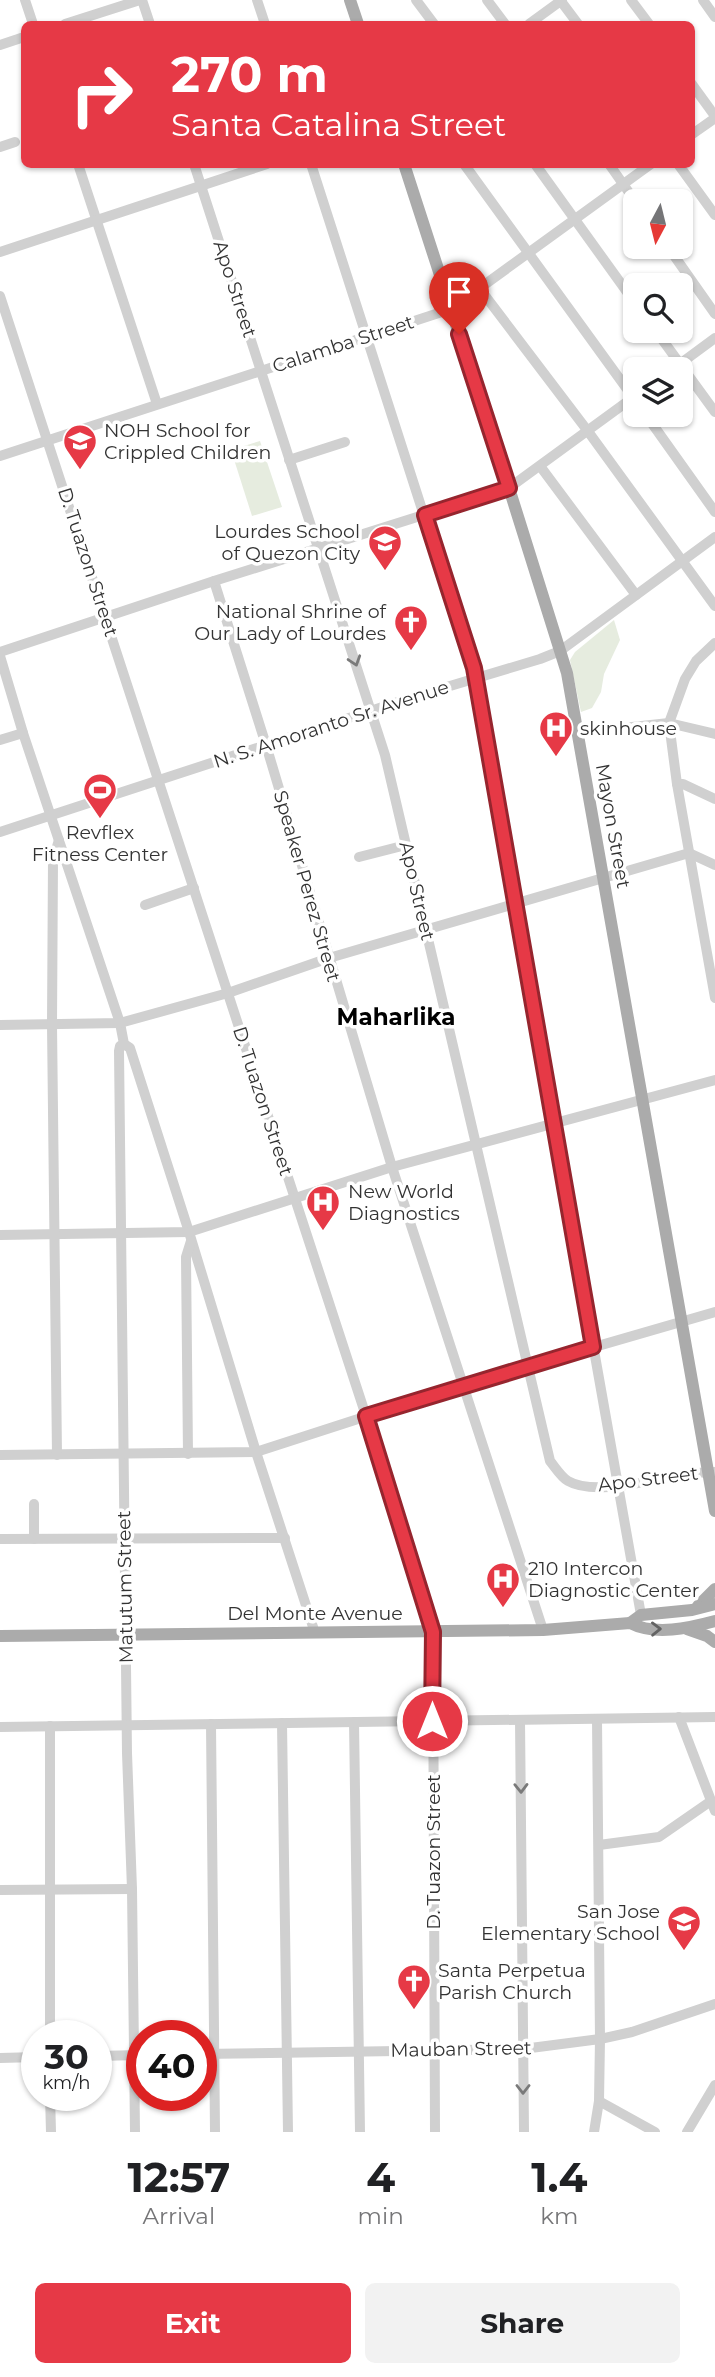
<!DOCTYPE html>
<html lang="en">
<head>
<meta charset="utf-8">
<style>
  :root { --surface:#fff; --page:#f2f2f2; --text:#202124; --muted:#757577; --accent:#e63946 }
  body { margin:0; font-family:Montserrat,sans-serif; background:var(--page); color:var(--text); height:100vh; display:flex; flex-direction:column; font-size:26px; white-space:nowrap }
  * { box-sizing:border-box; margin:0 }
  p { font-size:23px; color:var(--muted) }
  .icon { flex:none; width:38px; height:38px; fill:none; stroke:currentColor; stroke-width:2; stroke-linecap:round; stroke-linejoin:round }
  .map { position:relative; height:2132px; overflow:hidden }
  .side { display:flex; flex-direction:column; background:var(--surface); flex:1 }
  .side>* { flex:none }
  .hud { position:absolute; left:21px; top:21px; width:674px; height:147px; border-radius:10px; box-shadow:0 2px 5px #0004; background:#e63946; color:#fff; overflow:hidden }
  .needle { width:46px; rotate:187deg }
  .buttons { position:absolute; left:623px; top:189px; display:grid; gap:14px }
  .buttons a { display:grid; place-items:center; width:70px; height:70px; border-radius:10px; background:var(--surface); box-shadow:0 2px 5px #0004; font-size:35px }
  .speed { position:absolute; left:21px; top:2020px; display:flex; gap:14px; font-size:35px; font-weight:700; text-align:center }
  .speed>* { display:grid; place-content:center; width:91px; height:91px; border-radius:50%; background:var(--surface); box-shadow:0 2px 5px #0004; line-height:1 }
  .speed small { font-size:18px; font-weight:400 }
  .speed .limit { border:10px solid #d22; background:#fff; color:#111 }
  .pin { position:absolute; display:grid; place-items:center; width:60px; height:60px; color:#fff; margin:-72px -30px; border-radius:50% 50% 50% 0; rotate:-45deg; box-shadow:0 0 7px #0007 }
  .pin .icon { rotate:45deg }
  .me { position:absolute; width:77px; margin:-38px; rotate:0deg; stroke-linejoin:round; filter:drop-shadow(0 0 5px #0008) }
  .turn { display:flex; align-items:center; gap:24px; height:147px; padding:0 35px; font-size:32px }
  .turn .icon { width:91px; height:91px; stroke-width:2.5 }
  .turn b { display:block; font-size:49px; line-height:60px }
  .eta { display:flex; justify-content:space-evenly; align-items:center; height:119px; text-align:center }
  .eta b { font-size:42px; font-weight:700; line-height:49px }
  .primary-button { display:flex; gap:14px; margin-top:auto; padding:14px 35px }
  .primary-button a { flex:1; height:80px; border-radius:10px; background:var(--accent); color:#fff; font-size:28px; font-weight:700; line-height:80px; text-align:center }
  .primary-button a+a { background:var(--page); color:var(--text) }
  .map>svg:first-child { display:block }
</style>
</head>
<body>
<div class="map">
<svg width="715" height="2132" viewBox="0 0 715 2132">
  <rect width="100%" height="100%" fill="#fff"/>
  <!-- green -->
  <g fill="#e6ecdf">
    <path d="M 260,441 L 282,507 L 252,516 L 231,450 Z"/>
    <path d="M 614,620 L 620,640 L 604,674 L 601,692 L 592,708 L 581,712 L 570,660 L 575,652 Z"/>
  </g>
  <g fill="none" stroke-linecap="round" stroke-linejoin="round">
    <!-- minor -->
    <g stroke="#d0d0d0" stroke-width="10">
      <path d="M 25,0 L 33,24"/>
      <path d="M 142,0 L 150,24"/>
      <path d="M 257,0 L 265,24"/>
      <path d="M 416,0 L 434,24"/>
      <path d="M 487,0 L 505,24"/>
      <path d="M 560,0 L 578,24"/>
      <path d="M 631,0 L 649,24"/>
      <path d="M 703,0 L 715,17"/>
      <path d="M 65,24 L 140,0"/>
      <path d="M 529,24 L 562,0"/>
      <path d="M 0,45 L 24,37"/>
      <path d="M 691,83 L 715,116"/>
      <path d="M 691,135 L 715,118"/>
      <path d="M 0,147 L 15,142"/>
      <path d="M 78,164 L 157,404"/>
      <path d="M 194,164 L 385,755 L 550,1461 C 555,1467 561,1477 568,1481 C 601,1500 677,1470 715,1472"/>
      <path d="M 311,164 L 473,668 L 641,1615"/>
      <path d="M 464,164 L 635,400"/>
      <path d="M 535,164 L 635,303"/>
      <path d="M 609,164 L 635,201"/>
      <path d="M 678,164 L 715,215"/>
      <path d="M 668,247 L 715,314"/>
      <path d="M 0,252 L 267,164"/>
      <path d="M 480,289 L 587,430 L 715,606"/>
      <path d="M 0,296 L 366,1416 L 433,1632 L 435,2132"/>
      <path d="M 656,331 L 715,412"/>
      <path d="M 673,369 L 715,338"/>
      <path d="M 646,415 L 715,512"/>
      <path d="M 0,456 L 451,309 L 651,164"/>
      <path d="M 289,460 L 345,442"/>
      <path d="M 540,466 L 636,595"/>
      <path d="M 214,581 L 266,745 L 392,1167 L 543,1630"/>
      <path d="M 715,643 L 696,661 L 685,679 L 669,723 L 677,784 L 715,998"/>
      <path d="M 0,652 L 214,581 L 509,488 L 635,396"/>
      <path d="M 0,656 L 23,733 L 120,1023 L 124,1044 L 130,1048 L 189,1232 L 256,1452 L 315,1633"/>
      <path d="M 577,733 L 669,723 L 715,734"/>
      <path d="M 0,740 L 23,733"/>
      <path d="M 677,784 L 683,784 L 715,799"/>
      <path d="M 0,832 L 410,698 L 540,659 L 560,651 L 715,537"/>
      <path d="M 359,857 L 406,845"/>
      <path d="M 145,905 L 194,888"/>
      <path d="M 0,1025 L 120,1023 L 228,993 L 329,958 L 689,853 L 715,865"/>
      <path d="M 124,1044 L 120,1046 L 119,1051 L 127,1753 L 132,1889 L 135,2132"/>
      <path d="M 0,1235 L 189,1232 L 392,1167 L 715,1080"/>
      <path d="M 188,1454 L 186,1257 L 191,1241"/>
      <path d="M 0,1455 L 256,1452 L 463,1385 L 715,1312"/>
      <path d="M 57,1455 L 52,1025 L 53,860 L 59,840"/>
      <path d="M 34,1504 L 34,1539"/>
      <path d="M 0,1539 L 285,1538"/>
      <path d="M 679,1717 L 715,1811"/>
      <path d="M 520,1720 L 524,2132"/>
      <path d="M 354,1722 L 360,2132"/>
      <path d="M 282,1723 L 288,2132"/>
      <path d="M 211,1724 L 215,2132"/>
      <path d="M 0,1727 L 715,1717"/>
      <path d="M 599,1845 L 659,1837 L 711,1801"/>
      <path d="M 0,1890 L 132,1889"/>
      <path d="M 50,2035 L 50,1726"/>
      <path d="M 201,2054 L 523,2049 L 600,2039 L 632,2032 L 715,2004"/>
      <path d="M 96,2056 L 142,2055"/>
      <path d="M 0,2058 L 37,2057"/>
      <path d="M 50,2095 L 51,2132"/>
      <path d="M 599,2101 L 655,2132"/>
      <path d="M 594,2132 L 599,2101 L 600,2039 L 597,1719"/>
      <path d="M 687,2132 L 715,2085"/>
    </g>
    <!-- major -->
    <g stroke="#ababab" stroke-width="12">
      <path d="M 350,0 L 358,24"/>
      <path d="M 404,164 L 509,488 L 567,673 L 715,1511"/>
      <path d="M 698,1606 L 715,1589"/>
      <path d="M 630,1623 L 641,1615 L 692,1610 L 715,1604"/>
      <path d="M 687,1629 L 707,1636 L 715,1642"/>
      <path d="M 0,1636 L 543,1630 L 630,1623 C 655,1636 689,1628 715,1621"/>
    </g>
  </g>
  <!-- one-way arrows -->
  <defs><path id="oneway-chevron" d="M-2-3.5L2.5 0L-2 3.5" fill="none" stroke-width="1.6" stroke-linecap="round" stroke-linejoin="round" transform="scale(1.75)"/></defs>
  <g stroke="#7a7a7a">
    <use href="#oneway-chevron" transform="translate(355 661) rotate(72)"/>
    <use href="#oneway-chevron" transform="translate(521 1788) rotate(89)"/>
    <use href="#oneway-chevron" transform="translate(523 2089) rotate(90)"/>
  </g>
  <use stroke="#636363" href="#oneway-chevron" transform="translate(656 1629) rotate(-1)"/>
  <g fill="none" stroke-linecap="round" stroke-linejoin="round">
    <!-- route casing -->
    <g stroke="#96252e" stroke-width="18">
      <path id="route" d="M 432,1721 L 433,1632 L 366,1416 L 593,1347 L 474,668 L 425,515 L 509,488 L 459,334"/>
    </g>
    <!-- route -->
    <use href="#route" stroke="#e63946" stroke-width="12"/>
  </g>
  <!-- icons -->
  <defs>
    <g id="school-pin" transform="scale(1.75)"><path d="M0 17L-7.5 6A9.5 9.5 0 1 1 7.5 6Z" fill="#e63946" stroke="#fff"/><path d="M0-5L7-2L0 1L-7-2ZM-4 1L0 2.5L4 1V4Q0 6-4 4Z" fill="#fff"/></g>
    <g id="church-pin" transform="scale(1.75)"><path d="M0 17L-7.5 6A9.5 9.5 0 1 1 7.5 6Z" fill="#e63946" stroke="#fff"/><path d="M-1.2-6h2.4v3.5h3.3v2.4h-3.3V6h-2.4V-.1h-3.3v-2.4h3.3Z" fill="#fff"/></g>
    <g id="hospital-pin" transform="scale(1.75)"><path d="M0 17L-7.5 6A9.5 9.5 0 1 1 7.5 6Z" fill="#e63946" stroke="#fff"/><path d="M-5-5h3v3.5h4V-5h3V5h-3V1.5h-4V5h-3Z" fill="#fff"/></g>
    <g id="stadium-pin" transform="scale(1.75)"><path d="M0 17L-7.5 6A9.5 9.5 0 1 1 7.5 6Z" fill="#e63946" stroke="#fff"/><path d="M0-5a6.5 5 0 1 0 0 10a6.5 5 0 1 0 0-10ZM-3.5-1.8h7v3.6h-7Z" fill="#fff"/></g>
  </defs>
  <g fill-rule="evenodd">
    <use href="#school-pin" x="80" y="441"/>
    <use href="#school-pin" x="385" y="542"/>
    <use href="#church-pin" x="411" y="622"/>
    <use href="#hospital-pin" x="556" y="728"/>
    <use href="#stadium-pin" x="100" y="790"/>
    <use href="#hospital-pin" x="323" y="1202"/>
    <use href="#hospital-pin" x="503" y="1579"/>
    <use href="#school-pin" x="684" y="1922"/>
    <use href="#church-pin" x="414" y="1981"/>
  </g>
  <g text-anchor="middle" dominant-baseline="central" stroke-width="7" stroke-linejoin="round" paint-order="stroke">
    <!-- street labels -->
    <g font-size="19" fill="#333" stroke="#fff">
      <text transform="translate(235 289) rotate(72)">Apo Street</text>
      <text transform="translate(343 344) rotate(-18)">Calamba Street</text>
      <text transform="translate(88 562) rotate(72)">D. Tuazon Street</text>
      <text transform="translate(331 724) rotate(-18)">N. S. Amoranto Sr. Avenue</text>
      <text transform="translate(613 826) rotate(80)">Mayon Street</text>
      <text transform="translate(307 886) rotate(74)">Speaker Perez Street</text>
      <text transform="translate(417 891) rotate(77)">Apo Street</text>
      <text transform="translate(263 1101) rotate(72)">D. Tuazon Street</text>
      <text transform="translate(648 1479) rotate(-7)">Apo Street</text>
      <text transform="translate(125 1587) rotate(-91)">Matutum Street</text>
      <text x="315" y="1613">Del Monte Avenue</text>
      <text transform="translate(433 1852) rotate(-90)">D. Tuazon Street</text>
      <text transform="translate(461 2049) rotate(-1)">Mauban Street</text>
    </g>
    <!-- poi labels -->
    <g font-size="19" fill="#333" stroke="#fff" text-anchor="start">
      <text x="104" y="430">NOH School for<tspan x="104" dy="22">Crippled Children</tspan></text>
      <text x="360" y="531" text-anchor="end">Lourdes School<tspan x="360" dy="22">of Quezon City</tspan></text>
      <text x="386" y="611" text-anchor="end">National Shrine of<tspan x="386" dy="22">Our Lady of Lourdes</tspan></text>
      <text x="580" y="728">skinhouse</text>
      <text x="100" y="832" text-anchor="middle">Revflex<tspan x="100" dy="22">Fitness Center</tspan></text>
      <text x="348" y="1191">New World<tspan x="348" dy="22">Diagnostics</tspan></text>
      <text x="528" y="1568">210 Intercon<tspan x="528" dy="22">Diagnostic Center</tspan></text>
      <text x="660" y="1911" text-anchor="end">San Jose<tspan x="660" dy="22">Elementary School</tspan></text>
      <text x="438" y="1970">Santa Perpetua<tspan x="438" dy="22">Parish Church</tspan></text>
    </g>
    <!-- quarter labels -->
    <g font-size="23" font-weight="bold" fill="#000" stroke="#fff">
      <text x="396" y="1017">Maharlika</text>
    </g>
  </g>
</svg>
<div class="buttons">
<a><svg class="needle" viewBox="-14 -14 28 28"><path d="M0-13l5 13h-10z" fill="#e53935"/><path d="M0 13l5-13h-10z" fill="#757577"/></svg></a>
<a><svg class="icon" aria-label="search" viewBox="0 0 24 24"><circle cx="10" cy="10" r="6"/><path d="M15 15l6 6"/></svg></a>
<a><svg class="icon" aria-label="layers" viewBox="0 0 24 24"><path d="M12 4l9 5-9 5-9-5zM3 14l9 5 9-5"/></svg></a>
</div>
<div class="speed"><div>30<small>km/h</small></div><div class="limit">40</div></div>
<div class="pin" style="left:459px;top:334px;background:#d93025"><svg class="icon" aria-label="arrive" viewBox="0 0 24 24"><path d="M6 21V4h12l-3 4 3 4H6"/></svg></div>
<svg class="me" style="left:432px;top:1721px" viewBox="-20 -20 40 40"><circle r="17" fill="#e63946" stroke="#fff" stroke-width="3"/><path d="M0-11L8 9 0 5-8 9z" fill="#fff"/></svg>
<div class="hud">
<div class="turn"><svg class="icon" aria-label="right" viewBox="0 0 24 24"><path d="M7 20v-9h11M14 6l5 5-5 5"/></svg><div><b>270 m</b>Santa Catalina Street</div></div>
</div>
</div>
<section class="side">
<div class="eta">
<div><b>12:57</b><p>Arrival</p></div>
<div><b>4</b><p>min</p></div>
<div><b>1.4</b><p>km</p></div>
</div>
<div class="primary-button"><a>Exit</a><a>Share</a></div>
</section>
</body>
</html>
